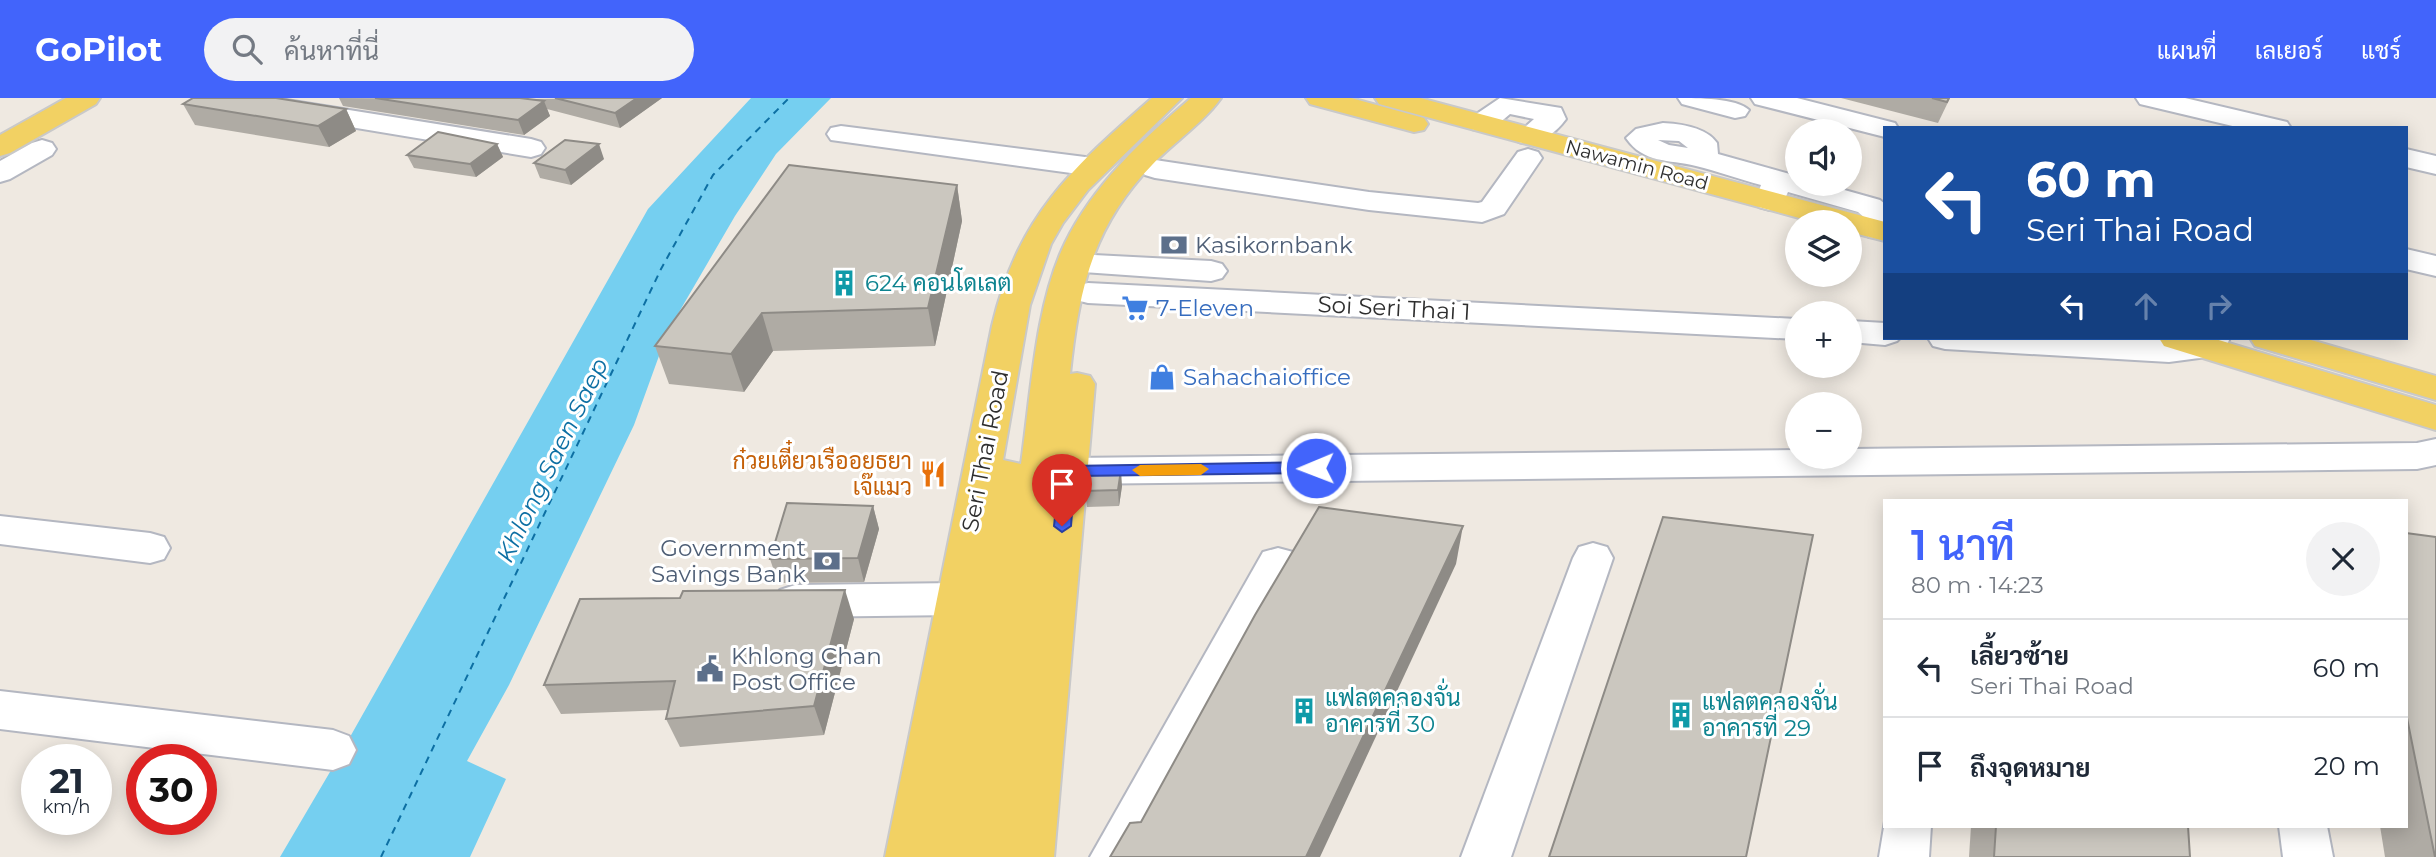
<!DOCTYPE html>
<html lang="th">
<head>
<meta charset="utf-8">
<style>
  :root { --surface:#fff; --page:#f2f2f3; --text:#1f2937; --muted:#747a83; --line:#e0e1e3; --accent:#4264fb }
  body { margin:0; font-family:Montserrat,Sarabun,sans-serif; background:var(--page); color:var(--text); height:100vh; display:flex; flex-direction:column; font-size:26px; white-space:nowrap }
  * { box-sizing:border-box; margin:0 }
  p { font-size:23px; color:var(--muted) }
  .icon { flex:none; width:38px; height:38px; fill:none; stroke:currentColor; stroke-width:2; stroke-linecap:round; stroke-linejoin:round }
  .map { position:relative; flex:1; overflow:hidden }
  .panel { position:absolute; left:1883px; top:401px; width:525px; height:329px; display:flex; flex-direction:column; background:var(--surface); border-radius:0px; box-shadow:0 4px 18px #0003 }
  .panel>* { flex:none }
  .banner { position:absolute; left:1883px; top:28px; width:525px; height:214px; border-radius:0px; box-shadow:0 4px 18px #0003; background:#1a4fa0; color:#fff; overflow:hidden }
  .controls { position:absolute; left:1785px; top:21px; display:grid; gap:14px }
  .controls a { display:grid; place-items:center; width:77px; height:77px; border-radius:50%; background:var(--surface); box-shadow:0 4px 18px #0003; font-size:35px }
  .speed { position:absolute; left:21px; top:646px; display:flex; gap:14px; font-size:35px; font-weight:700; text-align:center }
  .speed>* { display:grid; place-content:center; width:91px; height:91px; border-radius:50%; background:var(--surface); box-shadow:0 4px 18px #0003; line-height:1 }
  .speed small { font-size:18px; font-weight:400 }
  .speed .limit { border:10px solid #d22; background:#fff; color:#111 }
  .pin { position:absolute; display:grid; place-items:center; width:60px; height:60px; color:#fff; margin:-72px -30px; border-radius:50% 50% 50% 0; rotate:-45deg; box-shadow:0 0 7px #0007 }
  .pin .icon { rotate:45deg }
  .me { position:absolute; width:77px; margin:-38px; rotate:269deg; stroke-linejoin:round; filter:drop-shadow(0 0 5px #0008) }
  .turn { display:flex; align-items:center; gap:24px; height:147px; padding:0 28px; font-size:32px }
  .turn .icon { width:91px; height:91px; stroke-width:2.5 }
  .turn b { display:block; font-size:49px; line-height:60px }
  .lanes { display:flex; align-items:center; height:66px; padding:0 28px; background:#0003; justify-content:center; gap:35px; direction:ltr }
  .lanes .off { opacity:.35 }
  .round { display:grid; place-items:center; flex:none; width:74px; height:74px; border-radius:37px; background:var(--page) }
  .summary { display:flex; align-items:center; justify-content:space-between; height:119px; padding:0 28px }
  h1 { font-size:42px; font-weight:600; line-height:52px; color:var(--accent) }
  ul { padding:0; list-style:none }
  li { display:flex; align-items:center; gap:21px; height:98px; padding:0 28px; border-top:2px solid var(--line) }
  li div { flex:1 }
  li b { display:block; font-size:26px }
  li em { font-style:normal }
  header { display:flex; align-items:center; gap:42px; box-sizing:border-box; height:98px; padding:0 35px; background:var(--accent); color:#fff }
  header strong { font-size:33px }
  nav { display:flex; gap:38px; margin-inline-start:auto; font-size:24px }
  .search { width:490px; height:63px; background:var(--page); display:flex; align-items:center; gap:18px; box-sizing:border-box; padding:0 24px; border-radius:38px; color:var(--muted); font-size:26px }
  .map>svg:first-child { display:block }
</style>
</head>
<body>
<header>
<strong>GoPilot</strong>
<div class="search"><svg class="icon" aria-label="search" viewBox="0 0 24 24"><circle cx="10" cy="10" r="6"/><path d="M15 15l6 6"/></svg>ค้นหาที่นี่</div>
<nav><a>แผนที่</a><a>เลเยอร์</a><a>แชร์</a></nav>
</header>
<div class="map">
<svg width="2436" height="759" viewBox="0 0 2436 759">
  <rect width="100%" height="100%" fill="#efe9e1"/>
  <!-- water -->
  <path fill="#75cff0" d="M 751,0 L 831,0 L 776,56 L 735,118 L 668,233 L 634,327 L 509,587 L 467,663 L 506,681 L 470,759 L 280,759 L 337,662 L 648,111 Z"/>
  <g fill="none" stroke-linecap="round" stroke-linejoin="round">
    <!-- ferry -->
    <path stroke="#0d6fa3" stroke-width="2" stroke-dasharray="7 6" stroke-linecap="butt" d="M 381,759 L 661,171 L 713,77 L 789,0"/>
    <!-- minor casing -->
    <g stroke="#b4b7c1" stroke-width="4">
      <g id="minor">
        <path d="M 210,0 L 274,0 L 531,41 L 541,44 L 545,50 L 541,56 L 531,59 L 224,8 L 214,6 Z"/>
        <path d="M 1500,0 L 1561,10 L 1566,21 C 1555,36 1537,49 1519,44 L 1515,38 L 1534,21 L 1510,16 C 1497,27 1489,35 1472,31 L 1468,25 L 1472,19 Z"/>
        <path d="M 1678,0 C 1698,0 1736,0 1749,12 L 1745,18 L 1735,20 L 1682,6 Z"/>
        <path d="M 1751,0 L 1797,0 L 1895,25 L 1898,30 L 1885,30 L 1885,39 L 1755,6 Z"/>
        <path d="M 2136,0 L 2185,0 L 2287,24 L 2291,30 L 2241,30 L 2140,6 Z"/>
        <path d="M 1663,25 C 1681,26 1706,29 1717,45 L 1718,56 L 1797,78 L 1797,86 L 1823,86 L 1880,102 L 1885,106 L 1885,140 L 1869,139 L 1864,132 L 1865,120 L 1858,114 L 1788,94 L 1781,109 L 1770,112 L 1759,109 L 1755,103 L 1761,87 C 1739,81 1717,73 1696,68 C 1668,61 1644,66 1626,40 L 1636,31 ZM 1658,42 L 1679,43 L 1688,50 L 1669,47 Z"/>
        <path d="M 841,28 L 1093,60 L 1103,63 L 1108,69 L 1103,75 L 1093,78 L 831,42 L 827,36 L 831,30 Z"/>
        <path d="M 42,42 L 52,45 L 56,51 L 52,57 L 10,81 L 0,84 L 0,63 L 32,45 Z"/>
        <path d="M 1528,51 L 1538,54 L 1542,60 L 1504,116 L 1482,124 L 1369,112 L 1155,80 L 1145,77 L 1140,71 L 1145,65 L 1155,62 L 1369,94 L 1478,105 L 1482,104 L 1518,54 Z"/>
        <path d="M 2406,51 L 2436,58 L 2436,76 L 2406,69 Z"/>
        <path d="M 2406,151 L 2436,158 L 2436,178 L 2406,171 Z"/>
        <path d="M 1094,157 L 1211,163 L 1222,166 L 1227,173 L 1222,180 L 1211,183 L 1083,174 L 1078,167 L 1083,160 Z"/>
        <path d="M 1088,185 L 1797,221 L 1797,241 L 1088,205 L 1076,202 L 1072,195 L 1076,188 Z"/>
        <path d="M 1850,223 L 1885,225 L 1885,240 L 1900,240 L 1897,243 L 1885,247 L 1850,244 Z"/>
        <path d="M 1928,240 L 2169,242 L 2230,240 L 2222,257 L 2169,264 L 1945,251 L 1933,248 Z"/>
        <path d="M 2436,341 L 2436,367 L 2417,371 L 1070,386 L 1056,382 L 1051,373 L 1056,364 L 1070,360 L 1797,352 L 1797,359 L 1850,359 L 1850,351 L 2417,345 Z"/>
        <path d="M 0,418 L 150,435 L 164,439 L 170,450 L 164,461 L 150,465 L 0,446 Z"/>
        <path d="M 1593,445 L 1607,449 L 1613,460 L 1511,759 L 1461,759 L 1573,460 L 1579,449 Z"/>
        <path d="M 1278,450 L 1293,454 L 1299,465 L 1141,759 L 1090,759 L 1263,454 Z"/>
        <path d="M 957,485 L 972,490 L 978,501 L 972,512 L 957,517 L 795,519 L 780,514 L 774,503 L 780,492 L 795,487 Z"/>
        <path d="M 0,593 L 333,632 L 349,638 L 356,652 L 349,666 L 333,672 L 0,631 Z"/>
        <path d="M 1885,723 L 1885,728 L 1931,728 L 1929,759 L 1879,759 Z"/>
        <path d="M 2279,728 L 2327,728 L 2333,759 L 2283,759 Z"/>
      </g>
    </g>
    <!-- major casing -->
    <g stroke="#c9c9c9" stroke-width="4">
      <g id="major">
        <path d="M 66,0 L 100,0 L 96,6 L 10,55 L 0,58 L 0,37 Z"/>
        <path d="M 1152,0 L 1182,0 L 1088,92 L 1063,125 L 1051,146 L 1030,207 L 1003,362 L 1021,366 C 1031,297 1035,207 1065,145 C 1094,86 1142,42 1191,0 L 1221,0 C 1204,24 1172,46 1152,67 C 1091,130 1079,193 1070,276 L 1077,275 L 1090,278 L 1095,286 L 1054,759 L 885,759 L 992,228 C 1018,118 1070,72 1152,0 Z"/>
        <path d="M 1306,0 L 1351,0 L 1424,20 L 1428,26 L 1424,32 L 1414,34 L 1310,6 Z"/>
        <path d="M 1375,0 L 1420,0 L 1885,124 L 1885,143 L 1850,134 L 1850,124 L 1814,124 L 1379,6 Z"/>
        <path d="M 2159,240 L 2212,240 L 2436,307 L 2436,332 L 2164,248 Z"/>
        <path d="M 2250,240 L 2304,240 L 2436,278 L 2436,302 L 2255,248 Z"/>
      </g>
    </g>
    <!-- minor -->
    <use href="#minor" fill="#fff" fill-rule="evenodd"/>
    <!-- major -->
    <use href="#major" fill="#f2d163" fill-rule="evenodd"/>
  </g>
  <!-- wall -->
  <g fill="#afaba4">
    <path d="M 339,0 L 525,1 L 662,0 L 620,30 L 547,11 L 550,18 L 524,37 L 343,8 Z"/>
    <path d="M 1841,0 L 1950,0 L 1938,25 Z"/>
    <path d="M 183,6 L 346,11 L 356,33 L 329,49 L 195,27 Z"/>
    <path d="M 497,46 L 503,59 L 476,79 L 414,70 L 407,57 Z"/>
    <path d="M 604,61 L 571,87 L 540,80 L 534,65 Z"/>
    <path d="M 957,87 L 962,123 L 935,248 L 773,253 L 744,294 L 669,286 L 655,248 Z"/>
    <path d="M 1122,388 L 1119,408 L 1087,409 L 1085,393 Z"/>
    <path d="M 873,408 L 879,431 L 864,484 L 778,485 L 770,461 Z"/>
    <path d="M 2406,435 L 2436,759 L 2385,759 L 2380,728 L 2406,728 Z"/>
    <path d="M 680,500 L 854,521 L 824,637 L 680,649 L 666,621 L 668,612 L 561,616 L 544,587 Z"/>
    <path d="M 1971,728 L 2188,728 L 2190,759 L 1969,759 Z"/>
  </g>
  <!-- shaded-wall -->
  <g fill="#8e8b86">
    <path d="M 637,0 L 662,0 L 620,30 L 615,15 Z"/>
    <path d="M 544,3 L 550,18 L 524,37 L 518,22 Z"/>
    <path d="M 346,11 L 356,33 L 329,49 L 318,28 Z"/>
    <path d="M 497,46 L 503,59 L 476,79 L 470,66 Z"/>
    <path d="M 599,46 L 604,61 L 571,87 L 565,72 Z"/>
    <path d="M 957,87 L 962,123 L 935,248 L 928,210 Z"/>
    <path d="M 762,215 L 773,253 L 744,294 L 731,256 Z"/>
    <path d="M 1121,372 L 1122,388 L 1119,408 L 1118,392 Z"/>
    <path d="M 873,408 L 879,431 L 864,484 L 858,460 Z"/>
    <path d="M 1463,428 L 1456,466 L 1320,759 L 1306,759 Z"/>
    <path d="M 845,492 L 854,521 L 824,637 L 814,608 Z"/>
  </g>
  <!-- building -->
  <g fill="#cbc7bf" stroke="#8e8b86" stroke-width="2">
    <path d="M 193,0 L 276,0 L 346,11 L 318,28 L 183,6 Z"/>
    <path d="M 375,0 L 520,0 L 544,3 L 518,22 Z"/>
    <path d="M 555,0 L 637,0 L 615,15 Z"/>
    <path d="M 1932,0 L 1949,0 L 1947,4 Z"/>
    <path d="M 438,34 L 497,46 L 470,66 L 407,57 Z"/>
    <path d="M 565,42 L 599,46 L 565,72 L 534,65 Z"/>
    <path d="M 789,67 L 957,87 L 928,210 L 762,215 L 731,256 L 655,248 Z"/>
    <path d="M 1087,372 L 1121,372 L 1118,392 L 1085,393 Z"/>
    <path d="M 787,405 L 873,408 L 858,460 L 770,461 Z"/>
    <path d="M 1319,409 L 1463,428 L 1306,759 L 1110,759 L 1130,725 L 1141,724 L 1255,517 Z"/>
    <path d="M 1663,419 L 1813,437 L 1746,759 L 1549,759 Z"/>
    <path d="M 2406,435 L 2436,439 L 2436,759 L 2435,759 L 2406,615 Z"/>
    <path d="M 845,492 L 814,608 L 666,621 L 675,583 L 544,587 L 580,501 L 680,500 L 683,493 Z"/>
    <path d="M 1996,728 L 2188,728 L 2190,759 L 1994,759 Z"/>
  </g>
  <!-- route -->
  <path fill="#4264fb" stroke="#2b41a3" stroke-width="2" d="M 1316,364 L 1324,370 L 1316,375 L 1075,378 L 1071,428 L 1062,434 L 1054,428 L 1060,373 L 1068,368 Z"/>
  <!-- slow -->
  <path fill="#f59e0b" d="M 1201,366 L 1209,371 L 1201,377 L 1140,378 L 1132,372 L 1140,367 Z"/>
  <!-- icons -->
  <defs>
    <g id="bank-bare" transform="scale(2.1)"><path d="M-6-4H6V4H-6ZM0-2.3a2.3 2.3 0 1 0 0 4.6a2.3 2.3 0 1 0 0-4.6Z" fill="#5c6f8a" stroke="#fff" stroke-width="2.5" paint-order="stroke"/></g>
    <g id="building-bare" transform="scale(2.1)"><path d="M-4-6H4V6H1V3H-1V6H-4ZM-2.5-4.3h1.7v1.8h-1.7ZM.8-4.3h1.7v1.8H.8ZM-2.5-1h1.7V.8h-1.7ZM.8-1h1.7V.8H.8Z" fill="#0f9aa8" stroke="#fff" stroke-width="2.5" paint-order="stroke"/></g>
    <g id="supermarket-bare" transform="scale(2.1)"><path d="M-6-5.5h2.5l.6 2H6L4.5 2H-2.5L-4.4-4H-6ZM-1.5 3.2a1.3 1.3 0 1 0 .1 0ZM3 3.2a1.3 1.3 0 1 0 .1 0Z" fill="#3f7fe0" stroke="#fff" stroke-width="2.5" paint-order="stroke"/></g>
    <g id="shop-bare" transform="scale(2.1)"><path d="M-5-2.5h2.3a2.7 3.5 0 0 1 5.4 0H5L5.5 6h-11ZM-1.5-2.5h3a1.5 2.3 0 0 0-3 0Z" fill="#3f7fe0" stroke="#fff" stroke-width="2.5" paint-order="stroke"/></g>
    <g id="restaurant-bare" transform="scale(2.1)"><path d="M-5-6h1v4h1v-4h1v4h1v-4h1v5L-1.5 .5V6h-2V.5L-5-1ZM5-6V6H3V1.5H1.5Q1.5-4 5-6Z" fill="#e8710a" stroke="#fff" stroke-width="2.5" paint-order="stroke"/></g>
    <g id="civic-bare" transform="scale(2.1)"><path d="M-.6-6.5H3V-4.5H.6V-3L4-1V1h2V6H-6V1h2V-1L-.6-3ZM-1.2 2.5V6h2.4V2.5Z" fill="#5c6f8a" stroke="#fff" stroke-width="2.5" paint-order="stroke"/></g>
  </defs>
  <g fill-rule="evenodd">
    <use href="#bank-bare" x="1174" y="147"/>
    <use href="#building-bare" x="844" y="185"/>
    <use href="#supermarket-bare" x="1135" y="210"/>
    <use href="#shop-bare" x="1162" y="279"/>
    <use href="#restaurant-bare" x="933" y="376"/>
    <use href="#bank-bare" x="827" y="463"/>
    <use href="#civic-bare" x="710" y="571"/>
    <use href="#building-bare" x="1304" y="613"/>
    <use href="#building-bare" x="1681" y="617"/>
  </g>
  <g text-anchor="middle" dominant-baseline="central" stroke-width="6" stroke-linejoin="round" paint-order="stroke">
    <!-- far-street labels -->
    <g font-size="19" fill="#2e2e2e" stroke="#fff">
      <text transform="translate(1637 67) rotate(15)">Nawamin Road</text>
    </g>
    <!-- service labels -->
    <g font-size="23" fill="#4e5e75" stroke="#fff" text-anchor="start">
      <text x="1195" y="147">Kasikornbank</text>
      <text x="806" y="450" text-anchor="end">Government<tspan x="806" dy="26">Savings Bank</tspan></text>
      <text x="731" y="558">Khlong Chan<tspan x="731" dy="26">Post Office</tspan></text>
    </g>
    <!-- culture labels -->
    <g font-size="23" fill="#0d838f" stroke="#fff" text-anchor="start">
      <text x="865" y="185">624 คอนโดเลต</text>
      <text x="1325" y="600">แฟลตคลองจั่น<tspan x="1325" dy="26">อาคารที่ 30</tspan></text>
      <text x="1702" y="604">แฟลตคลองจั่น<tspan x="1702" dy="26">อาคารที่ 29</tspan></text>
    </g>
    <!-- shop labels -->
    <g font-size="23" fill="#366cbe" stroke="#fff" text-anchor="start">
      <text x="1156" y="210">7-Eleven</text>
      <text x="1183" y="279">Sahachaioffice</text>
    </g>
    <!-- street labels -->
    <g font-size="23" fill="#2e2e2e" stroke="#fff">
      <text transform="translate(1394 210) rotate(3)">Soi Seri Thai 1</text>
      <text transform="translate(985 353) rotate(-79)">Seri Thai Road</text>
    </g>
    <!-- food labels -->
    <g font-size="23" fill="#c56008" stroke="#fff" text-anchor="end">
      <text x="912" y="363">ก๋วยเตี๋ยวเรืออยุธยา<tspan x="912" dy="26">เจ๊แมว</tspan></text>
    </g>
    <!-- water labels -->
    <g font-size="24" font-style="italic" fill="#0d6fa3" stroke="#fff">
      <text transform="translate(552 362) rotate(-64)">Khlong Saen Saep</text>
    </g>
  </g>
</svg>
<div class="controls">
<a><svg class="icon" aria-label="sound" viewBox="0 0 24 24"><path d="M4 9h4l5-4v14l-5-4H4zM17 9q2 3 0 6"/></svg></a>
<a><svg class="icon" aria-label="layers" viewBox="0 0 24 24"><path d="M12 4l9 5-9 5-9-5zM3 14l9 5 9-5"/></svg></a>
<a>+</a>
<a>−</a>
</div>
<div class="speed"><div>21<small>km/h</small></div><div class="limit">30</div></div>
<div class="pin" style="left:1062px;top:428px;background:#d93025"><svg class="icon" aria-label="arrive" viewBox="0 0 24 24"><path d="M6 21V4h12l-3 4 3 4H6"/></svg></div>
<svg class="me" style="left:1316px;top:370px" viewBox="-20 -20 40 40"><circle r="17" fill="#4264fb" stroke="#fff" stroke-width="3"/><path d="M0-11L8 9 0 5-8 9z" fill="#fff"/></svg>
<div class="banner">
<div class="turn"><svg class="icon" aria-label="left" viewBox="0 0 24 24"><path d="M17 20v-9H6M10 6l-5 5 5 5"/></svg><div><b>60 m</b>Seri Thai Road</div></div>
<div class="lanes"><svg class="icon" aria-label="left" viewBox="0 0 24 24"><path d="M17 20v-9H6M10 6l-5 5 5 5"/></svg><svg class="icon off" aria-label="ahead" viewBox="0 0 24 24"><path d="M12 20V5M6 11l6-6 6 6"/></svg><svg class="icon off" aria-label="right" viewBox="0 0 24 24"><path d="M7 20v-9h11M14 6l5 5-5 5"/></svg></div>
</div>
<section class="panel">
<div class="summary"><div><h1>1 นาที</h1><p>80 m · 14:23</p></div><a class="round"><svg class="icon" aria-label="close" viewBox="0 0 24 24"><path d="M6 6l12 12M18 6L6 18"/></svg></a></div>
<ul>
<li><svg class="icon" aria-label="left" viewBox="0 0 24 24"><path d="M17 20v-9H6M10 6l-5 5 5 5"/></svg><div><b>เลี้ยวซ้าย</b><p>Seri Thai Road</p></div><em>60 m</em></li>
<li><svg class="icon" aria-label="arrive" viewBox="0 0 24 24"><path d="M6 21V4h12l-3 4 3 4H6"/></svg><div><b>ถึงจุดหมาย</b></div><em>20 m</em></li>
</ul>
</section>
</div>
</body>
</html>
